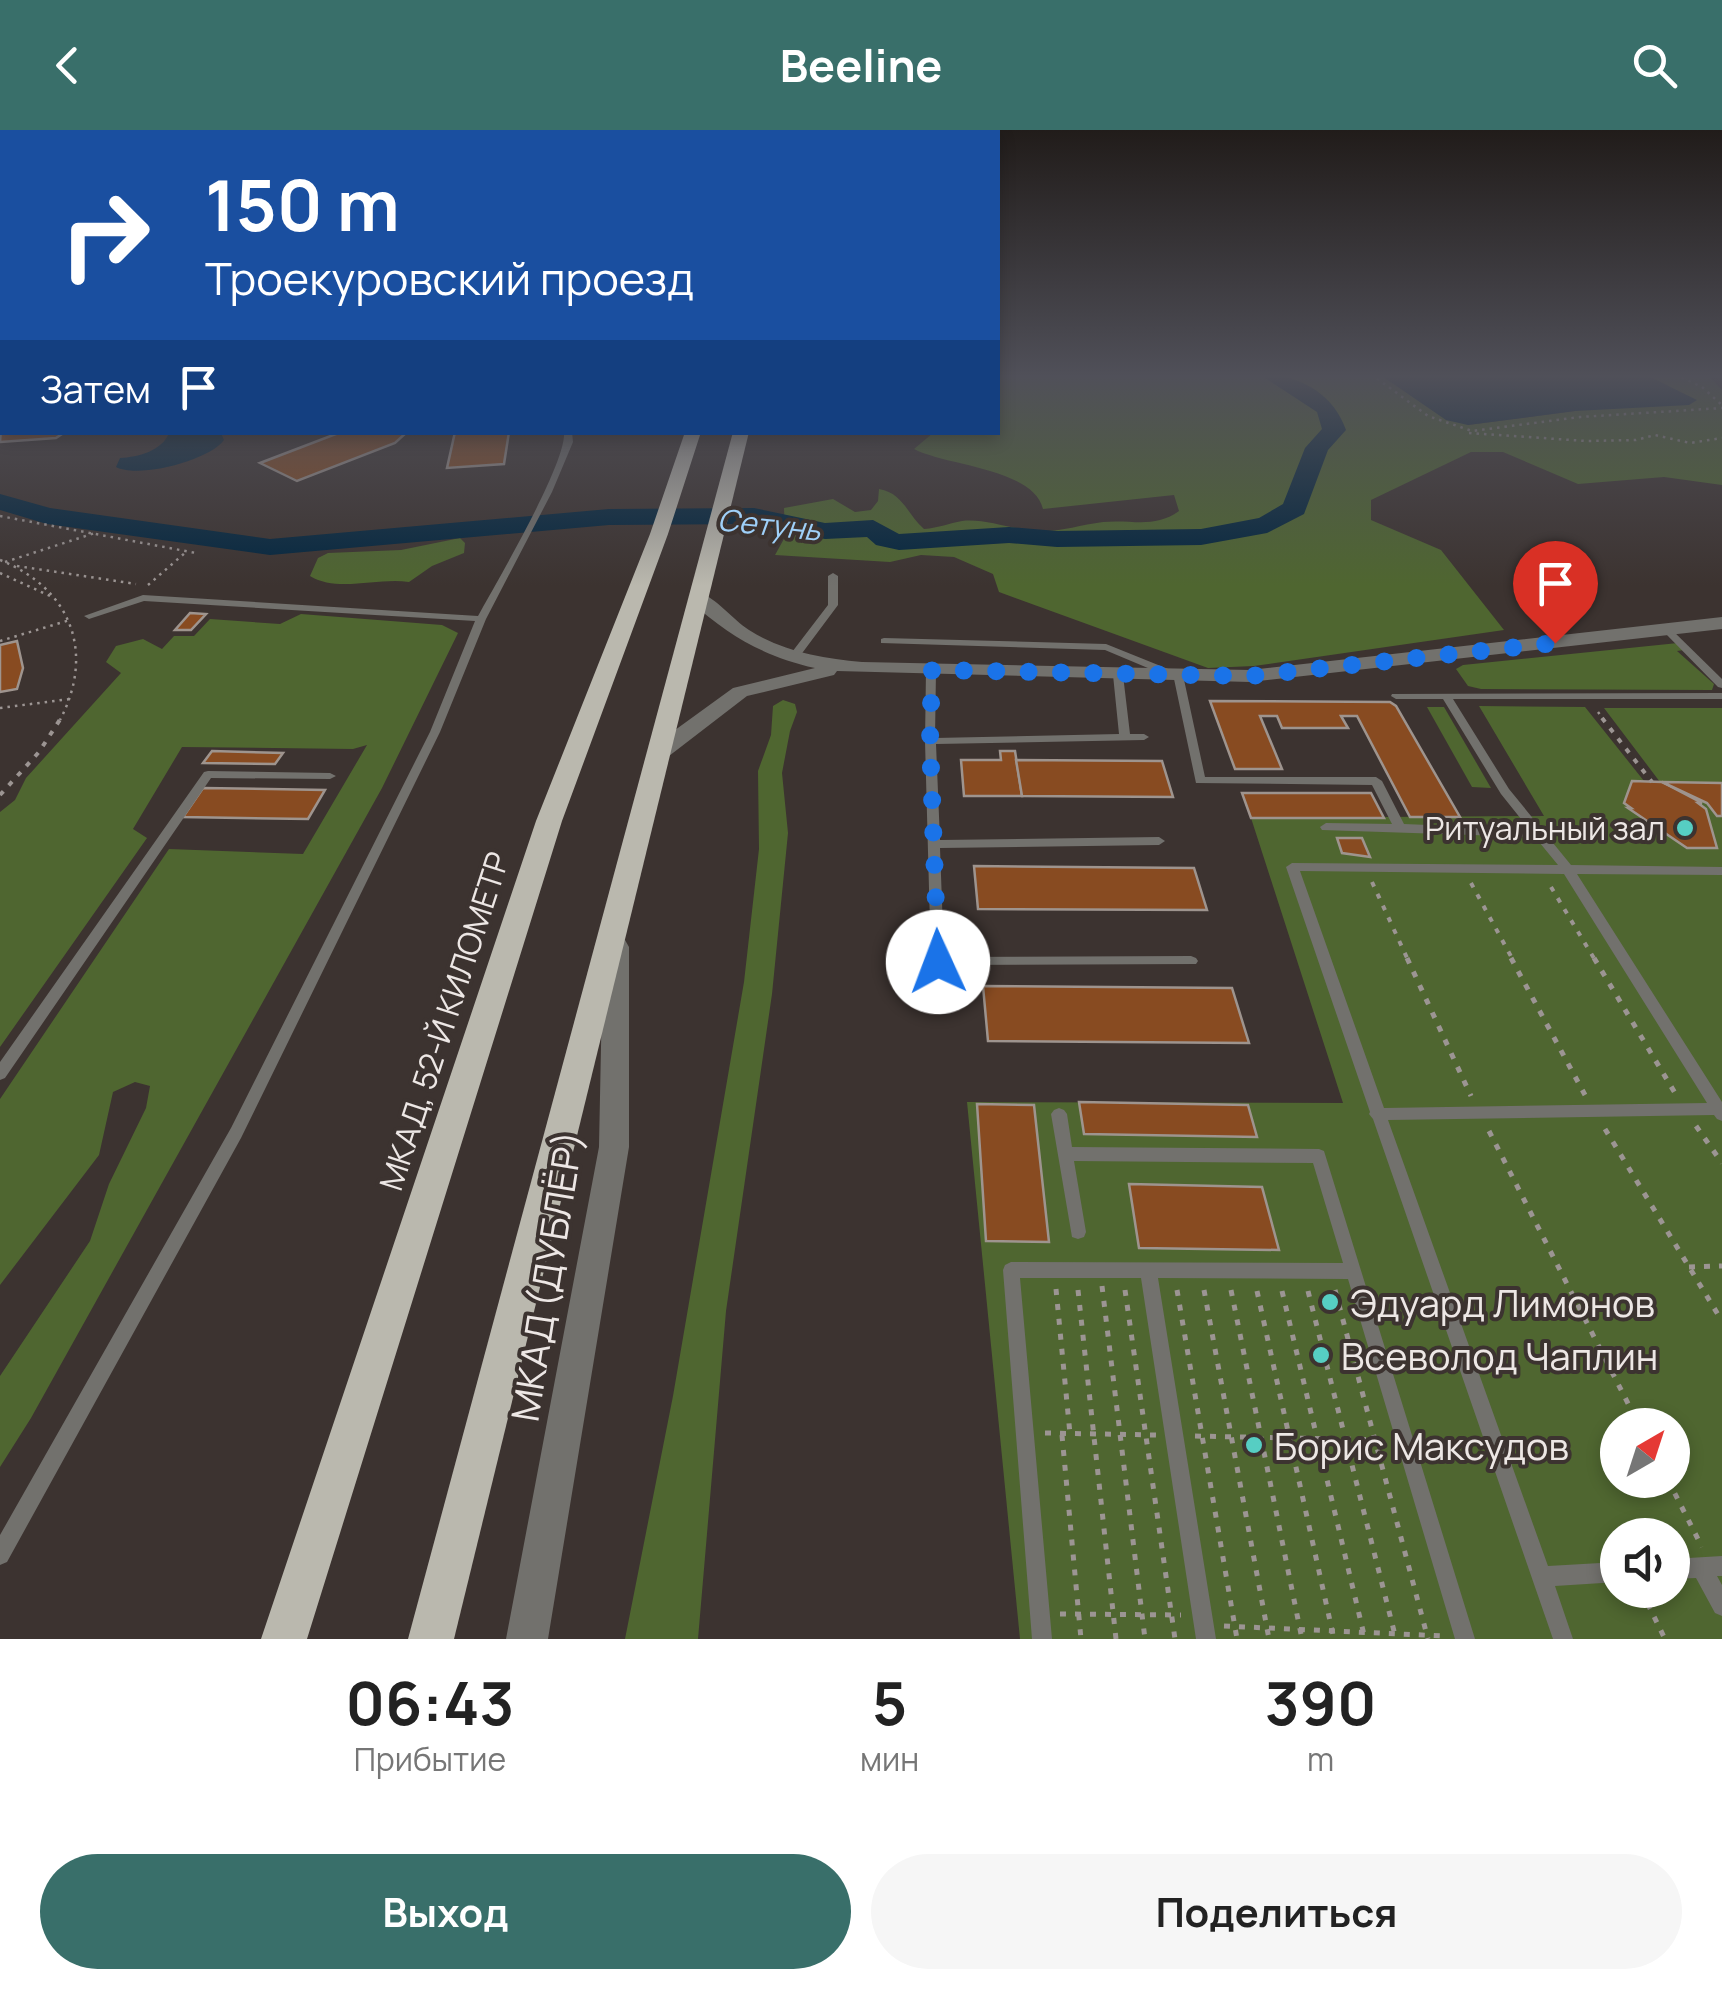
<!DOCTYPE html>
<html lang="ru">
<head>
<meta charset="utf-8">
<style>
  :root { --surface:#fff; --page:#f6f6f6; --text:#222; --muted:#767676; --accent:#396f6a }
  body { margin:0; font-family:Manrope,sans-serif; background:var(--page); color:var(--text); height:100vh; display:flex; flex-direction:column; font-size:38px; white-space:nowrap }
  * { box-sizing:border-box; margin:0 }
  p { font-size:32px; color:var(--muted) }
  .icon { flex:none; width:55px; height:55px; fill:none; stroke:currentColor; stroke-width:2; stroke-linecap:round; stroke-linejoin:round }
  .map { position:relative; height:1509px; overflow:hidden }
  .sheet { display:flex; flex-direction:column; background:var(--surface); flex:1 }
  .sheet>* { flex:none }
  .guide { position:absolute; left:0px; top:0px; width:1000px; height:305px; box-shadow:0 5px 15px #0003; background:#1a4fa0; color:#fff; overflow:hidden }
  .needle { width:65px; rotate:39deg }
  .buttons { position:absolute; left:1600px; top:1278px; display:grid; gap:20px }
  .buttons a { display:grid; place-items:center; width:90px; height:90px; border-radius:50%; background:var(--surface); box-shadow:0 5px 15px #0003; font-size:50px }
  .pin { position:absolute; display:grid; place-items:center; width:85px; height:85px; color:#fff; margin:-102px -42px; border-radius:50% 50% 50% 0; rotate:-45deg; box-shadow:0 0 10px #0007 }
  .pin .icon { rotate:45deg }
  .me { position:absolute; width:110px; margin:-55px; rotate:358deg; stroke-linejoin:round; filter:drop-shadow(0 0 8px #0008) }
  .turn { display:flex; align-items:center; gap:35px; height:210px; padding:0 40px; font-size:45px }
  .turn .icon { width:130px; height:130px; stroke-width:2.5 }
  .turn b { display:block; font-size:70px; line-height:85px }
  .then { display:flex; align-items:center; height:95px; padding:0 40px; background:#0003; gap:20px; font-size:38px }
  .eta { display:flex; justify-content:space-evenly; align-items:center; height:170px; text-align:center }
  .eta b { font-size:60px; font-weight:700; line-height:70px }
  .button { display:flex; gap:20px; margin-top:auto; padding:20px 40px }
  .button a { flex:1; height:115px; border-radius:60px; background:var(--accent); color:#fff; font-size:40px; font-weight:700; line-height:115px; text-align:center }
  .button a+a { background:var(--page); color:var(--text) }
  header { display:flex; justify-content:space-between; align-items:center; height:130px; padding:0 40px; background:var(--accent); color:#fff; font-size:45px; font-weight:700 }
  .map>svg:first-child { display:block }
</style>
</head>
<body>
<header><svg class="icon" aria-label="back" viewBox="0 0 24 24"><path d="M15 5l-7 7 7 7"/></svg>Beeline<svg class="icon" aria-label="search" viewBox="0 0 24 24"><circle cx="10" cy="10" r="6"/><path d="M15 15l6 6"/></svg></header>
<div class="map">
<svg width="1722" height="1509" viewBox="0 0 1722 1509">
  <rect width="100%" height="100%" fill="#3c3330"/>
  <!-- green -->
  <g fill="#4f6630" fill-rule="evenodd">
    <path d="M 998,244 L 1379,244 L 1468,295 L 1575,281 L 1667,255 L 1644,244 L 1707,244 L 1722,260 L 1722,355 L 1664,347 L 1578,354 L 1503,322 L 1471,322 L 1371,370 L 1371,390 L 1441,420 L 1504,500 L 1254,536 L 1208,538 L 999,462 L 993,444 L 954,427 L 921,425 L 890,432 L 775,425 L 785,407 L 784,378 L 833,369 L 855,382 L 871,380 L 878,371 L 879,359 C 903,363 907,384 924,399 C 939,398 949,393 962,391 C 983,388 1012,399 1033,401 C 1058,403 1079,395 1103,392 C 1132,389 1154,399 1179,381 L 1174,365 L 1043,379 C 1033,338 946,336 914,319 L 933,303 L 998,302 Z"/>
    <path d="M 460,408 L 465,413 L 464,423 L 432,436 L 409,452 C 378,447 338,463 310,446 L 318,428 L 328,423 L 401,420 Z"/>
    <path d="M 301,484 L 442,495 L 458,503 L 382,658 L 31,1288 L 0,1337 L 0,1246 L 90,1111 L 109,1054 L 146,978 L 150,956 L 135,952 L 113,962 L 99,1025 L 0,1155 L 0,969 L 169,719 L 303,724 L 367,615 L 353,619 L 182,617 L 133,699 L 147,708 L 0,917 L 0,682 L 15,670 L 26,648 L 121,543 L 106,532 L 116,516 L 143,509 L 162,519 L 174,506 L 194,506 L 210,489 L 280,494 Z"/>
    <path d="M 1678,513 L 1691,519 L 1677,521 L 1714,554 L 1712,560 L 1481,559 L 1468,556 L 1456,539 L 1463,535 Z"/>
    <path d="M 783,570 L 795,574 L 797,582 L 790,601 L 782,643 L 788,703 L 772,864 L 726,1181 L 698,1509 L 625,1509 L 673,1266 L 744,852 L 759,719 L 758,641 L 771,605 L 773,576 Z"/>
    <path d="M 1479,576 L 1585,577 L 1644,651 L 1660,652 L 1604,578 L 1722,578 L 1722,1509 L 1020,1509 L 967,972 L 1343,973 L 1251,688 L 1544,686 ZM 1618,1295 L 1672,1295 L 1672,1350 L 1618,1350 ZM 1618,1405 L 1672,1405 L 1672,1460 L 1618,1460 Z"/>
    <path d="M 1427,577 L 1444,577 L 1491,658 L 1472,657 Z"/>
  </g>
  <!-- water -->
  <g fill="#03263e">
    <path d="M 1379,244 L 1644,244 L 1697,270 L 1689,275 L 1575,281 L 1468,295 L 1446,290 Z"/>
    <path d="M 169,303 L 221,303 L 224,310 C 210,330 139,349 116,337 L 120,328 C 138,327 162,321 169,303 Z"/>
  </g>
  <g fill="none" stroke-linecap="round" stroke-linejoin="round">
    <!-- river -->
    <path fill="#03263e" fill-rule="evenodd" d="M 1259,244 C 1297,244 1333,262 1346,300 L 1328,320 L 1304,384 L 1267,403 L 1201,415 L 1057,417 L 1009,413 L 899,420 L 876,415 L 867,407 L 825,409 L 754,394 L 609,395 L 270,425 L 47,394 L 0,380 L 0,364 L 50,378 L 270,409 L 609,379 L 754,378 L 825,393 L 873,390 L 899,404 L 1009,397 L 1057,401 L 1201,399 L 1259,388 L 1283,374 L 1305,318 L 1322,299 L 1317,282 Z"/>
  </g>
  <!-- building -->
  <g fill="#884b21" stroke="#9e948e" stroke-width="2.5">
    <path d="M 2,287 L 2,302 L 65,302 L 56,308 L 0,312 Z"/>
    <path d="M 341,302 L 407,302 L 395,313 L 297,351 L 260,333 Z"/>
    <path d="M 455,302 L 509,302 L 504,334 L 447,338 Z"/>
    <path d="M 190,483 L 206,484 L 191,500 L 175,500 Z"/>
    <path d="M 17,511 L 23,538 L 17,559 L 0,562 L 0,515 Z"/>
    <path d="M 1210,571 L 1390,572 L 1396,576 L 1460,687 L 1410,687 L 1357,586 L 1341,586 L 1348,598 L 1282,598 L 1277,586 L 1260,586 L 1282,639 L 1235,639 Z"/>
    <path d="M 212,621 L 283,623 L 275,634 L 203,633 Z"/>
    <path d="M 1000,621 L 1015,621 L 1022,666 L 964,666 L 961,630 L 1001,630 Z"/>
    <path d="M 1016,630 L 1162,631 L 1173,667 L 1022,666 Z"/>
    <path d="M 1632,651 L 1662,652 L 1702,673 L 1698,673 L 1706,679 L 1717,718 L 1687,718 L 1628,678 L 1631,678 L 1624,673 Z"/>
    <path d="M 1662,652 L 1722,653 L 1722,686 L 1717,686 L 1707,673 Z"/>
    <path d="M 203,658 L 325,660 L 308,689 L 183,687 Z"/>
    <path d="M 1242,663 L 1371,663 L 1384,688 L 1251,688 Z"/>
    <path d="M 1337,708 L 1362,708 L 1370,727 L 1342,723 Z"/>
    <path d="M 974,736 L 1194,738 L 1207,780 L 978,779 Z"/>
    <path d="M 983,856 L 1232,858 L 1249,913 L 988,911 Z"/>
    <path d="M 1079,972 L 1248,975 L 1257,1007 L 1084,1004 Z"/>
    <path d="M 977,974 L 1034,975 L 1049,1112 L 986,1111 Z"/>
    <path d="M 1129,1054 L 1262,1057 L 1279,1120 L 1139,1118 Z"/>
  </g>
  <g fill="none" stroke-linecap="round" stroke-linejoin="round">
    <!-- path-far2 -->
    <g stroke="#9c9593" stroke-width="2.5" stroke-dasharray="2.5 5" stroke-linecap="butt">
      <path d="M 1371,244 L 1428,286 L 1472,301 L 1580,287 L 1722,278"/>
      <path d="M 1675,244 L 1702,257 L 1722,275"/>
      <path d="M 1469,303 L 1586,311 L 1636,310 L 1655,305 L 1690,313 L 1722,308"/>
      <path d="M 0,386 L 196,423"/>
      <path d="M 0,430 C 72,459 95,523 60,590"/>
      <path d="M 5,432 L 95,403"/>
      <path d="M 17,436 L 136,454"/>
      <path d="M 0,443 L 50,466"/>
      <path d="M 148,455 L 186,422"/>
      <path d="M 0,511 L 70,490"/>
      <path d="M 0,578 L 70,569"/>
      <path d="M 1598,582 L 1604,590"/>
    </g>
    <!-- path-far1 -->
    <g stroke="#9c9593" stroke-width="4" stroke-dasharray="5 8" stroke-linecap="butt">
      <path d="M 1602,588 L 1652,652"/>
      <path d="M 0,665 L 39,622 L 61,588"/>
      <path d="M 1372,752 L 1408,830"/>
      <path d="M 1471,753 L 1513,830"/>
      <path d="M 1551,757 L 1595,830"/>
    </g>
    <!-- path -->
    <g stroke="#9c9593" stroke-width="5" stroke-dasharray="6 9" stroke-linecap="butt">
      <path d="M 1407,828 L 1471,966"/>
      <path d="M 1511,828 L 1585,965"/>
      <path d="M 1594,828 L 1675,963"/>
      <path d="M 1696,996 L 1722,1033"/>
      <path d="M 1605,999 L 1722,1191"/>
      <path d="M 1489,1001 L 1639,1295"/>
      <path d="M 1689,1137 L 1722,1136"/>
      <path d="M 1102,1156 L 1145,1509"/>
      <path d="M 1056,1159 L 1070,1304"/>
      <path d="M 1078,1160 L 1116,1509"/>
      <path d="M 1125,1160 L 1175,1509"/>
      <path d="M 1177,1160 L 1237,1509"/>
      <path d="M 1204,1160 L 1269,1509"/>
      <path d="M 1231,1160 L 1302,1509"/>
      <path d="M 1335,1160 L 1428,1509"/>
      <path d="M 1257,1161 L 1334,1509"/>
      <path d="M 1282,1161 L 1365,1509"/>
      <path d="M 1308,1161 L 1396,1509"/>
      <path d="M 1045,1303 L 1156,1305"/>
      <path d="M 1062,1305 L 1081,1509"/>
      <path d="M 1195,1306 L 1386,1310"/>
      <path d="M 1668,1350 L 1702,1417"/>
      <path d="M 1641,1460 L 1665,1509"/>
      <path d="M 1060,1484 L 1181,1485"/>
      <path d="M 1224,1496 L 1444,1506"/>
    </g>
    <!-- service -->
    <g fill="#72716d" fill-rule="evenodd">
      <path d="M 564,302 L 572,302 L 573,312 L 552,362 L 486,489 L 440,602 L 241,1008 L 7,1432 L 0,1435 L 0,1405 L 231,998 L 430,602 L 475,491 L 144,471 L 92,488 L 89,489 L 84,486 L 143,465 L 478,486 C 496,453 567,333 564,302 Z"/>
      <path d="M 833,443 L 838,446 L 838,475 L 797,530 L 789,530 L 789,526 L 828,475 L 828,446 Z"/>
      <path d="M 1667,497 L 1670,498 L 1722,549 L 1722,558 L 1718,557 L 1664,502 L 1664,498 Z"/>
      <path d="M 884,508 L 1106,514 L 1183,545 L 1205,647 L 1376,647 L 1382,651 L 1404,694 L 1529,699 L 1501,664 L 1443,569 L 1396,569 L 1391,566 L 1392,564 L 1722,563 L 1722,569 L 1453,569 L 1509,659 L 1571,735 L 1722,737 L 1722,745 L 1577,744 L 1722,972 L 1722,991 L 1717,989 L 1714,985 L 1388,990 L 1548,1436 L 1618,1432 L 1618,1452 L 1555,1456 L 1573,1509 L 1553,1509 L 1373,989 L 1369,984 L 1370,982 L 1286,737 L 1292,733 L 1558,735 L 1535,707 L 1322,700 L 1320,697 L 1326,693 L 1392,694 L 1372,655 L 1196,653 L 1174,549 L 1105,520 L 881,513 L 881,509 ZM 1300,741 L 1564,744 L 1707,973 L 1384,978 Z"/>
      <path d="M 931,537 L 936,540 L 935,608 L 1119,604 L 1113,545 L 1118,542 L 1123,545 L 1130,604 L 1144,604 L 1149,607 L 1144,610 L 936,614 L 940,710 L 1159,707 L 1165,711 L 1159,715 L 940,718 L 944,827 L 1191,826 L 1196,828 L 1198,831 L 1196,834 L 933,835 L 931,832 L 925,611 L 926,540 Z"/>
      <path d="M 208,641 L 330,643 L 336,646 L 330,649 L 211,648 L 5,948 L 0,950 L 0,932 L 204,642 Z"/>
      <path d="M 1059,978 L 1064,980 L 1067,984 L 1072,1017 L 1319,1019 L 1324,1021 L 1475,1509 L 1455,1509 L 1348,1149 L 1158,1148 L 1216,1509 L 1196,1509 L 1141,1148 L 1020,1148 L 1052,1509 L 1032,1509 L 1003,1140 L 1005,1135 L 1011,1132 L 1343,1133 L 1313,1033 L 1074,1031 L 1086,1102 L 1084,1107 L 1078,1109 L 1072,1107 L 1051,984 L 1054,980 Z"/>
      <path d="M 1722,1426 L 1722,1446 L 1717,1446 L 1722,1455 L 1722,1486 L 1715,1483 L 1696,1448 L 1672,1449 L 1672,1429 Z"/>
    </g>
    <!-- minor -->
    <path fill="#72716d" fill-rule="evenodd" d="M 616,807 L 625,810 L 629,817 L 629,1017 L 548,1509 L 506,1509 L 599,1017 L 603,817 L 607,810 Z"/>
    <!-- tertiary -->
    <path fill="#72716d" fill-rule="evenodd" d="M 698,462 C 717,468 732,489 749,500 C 784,522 822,528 862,532 L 1250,540 L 1722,487 L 1722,499 L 1250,552 L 837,541 L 834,545 L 747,566 L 669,626 L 653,626 L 650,621 L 653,616 L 733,558 L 815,538 C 765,527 729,506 691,472 L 691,464 Z"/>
    <!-- trunk -->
    <g fill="#bab8ae" fill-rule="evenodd">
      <path d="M 685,302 L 701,302 L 668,404 L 562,691 L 307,1509 L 261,1509 L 536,691 L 650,404 Z"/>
      <path d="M 733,302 L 749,302 L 454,1509 L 408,1509 Z"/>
    </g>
  </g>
  <!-- sky -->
  <linearGradient id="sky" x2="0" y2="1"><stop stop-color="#211c1a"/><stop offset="0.54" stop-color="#505059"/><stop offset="1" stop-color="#505059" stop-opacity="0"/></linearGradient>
  <rect width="1722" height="456" fill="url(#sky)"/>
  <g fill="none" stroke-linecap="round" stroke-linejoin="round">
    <!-- route -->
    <path stroke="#1a73e8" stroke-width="18" stroke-dasharray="0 32.4" d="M 938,832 L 930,611 L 932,540 L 1250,546 L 1555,513"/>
  </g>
  <!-- markers -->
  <g fill="#56cec3" stroke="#3c3330" stroke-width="4">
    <circle cx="1685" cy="698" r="10"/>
    <circle cx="1330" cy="1172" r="10"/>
    <circle cx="1321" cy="1225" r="10"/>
    <circle cx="1254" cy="1315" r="10"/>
  </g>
  <g text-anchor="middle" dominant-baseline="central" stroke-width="8" stroke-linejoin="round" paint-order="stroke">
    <!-- far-water labels -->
    <g font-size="30" font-style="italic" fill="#9fd0f9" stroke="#3c3330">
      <text transform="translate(769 394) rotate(6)">Сетунь</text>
    </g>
    <!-- poi labels -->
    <g font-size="32" fill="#ede7e5" stroke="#3c3330" text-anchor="end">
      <text x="1665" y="698">Ритуальный зал</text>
    </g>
    <!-- street labels -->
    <g font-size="32" fill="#ede7e5" stroke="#3c3330">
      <text transform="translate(444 891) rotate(-72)">МКАД, 52-Й КИЛОМЕТР</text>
    </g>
    <!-- near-street labels -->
    <g font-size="38" fill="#ede7e5" stroke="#3c3330">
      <text transform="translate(546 1146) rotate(-81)">МКАД (ДУБЛЁР)</text>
    </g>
    <!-- near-poi labels -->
    <g font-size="38" fill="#ede7e5" stroke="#3c3330" text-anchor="start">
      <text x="1350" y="1172">Эдуард Лимонов</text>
      <text x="1341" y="1225">Всеволод Чаплин</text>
      <text x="1274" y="1315">Борис Максудов</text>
    </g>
  </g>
</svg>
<div class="buttons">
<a><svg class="needle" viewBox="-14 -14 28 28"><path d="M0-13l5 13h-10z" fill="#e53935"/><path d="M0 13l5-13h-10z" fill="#767676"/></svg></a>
<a><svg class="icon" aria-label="sound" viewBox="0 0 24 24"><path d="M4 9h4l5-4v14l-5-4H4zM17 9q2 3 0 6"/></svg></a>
</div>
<div class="pin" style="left:1555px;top:513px;background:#d93025"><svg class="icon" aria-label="arrive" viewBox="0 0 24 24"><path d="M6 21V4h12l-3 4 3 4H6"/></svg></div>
<svg class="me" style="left:938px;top:832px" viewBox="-20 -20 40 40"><circle r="19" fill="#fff"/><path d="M0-13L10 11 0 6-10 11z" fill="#1a73e8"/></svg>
<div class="guide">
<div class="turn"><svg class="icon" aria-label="right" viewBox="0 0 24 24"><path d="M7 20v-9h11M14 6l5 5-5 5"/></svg><div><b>150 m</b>Троекуровский проезд</div></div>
<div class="then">Затем<svg class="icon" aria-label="arrive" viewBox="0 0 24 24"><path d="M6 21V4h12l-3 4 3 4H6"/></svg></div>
</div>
</div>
<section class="sheet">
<div class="eta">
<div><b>06:43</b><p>Прибытие</p></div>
<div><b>5</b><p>мин</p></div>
<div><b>390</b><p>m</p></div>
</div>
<div class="button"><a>Выход</a><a>Поделиться</a></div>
</section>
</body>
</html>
